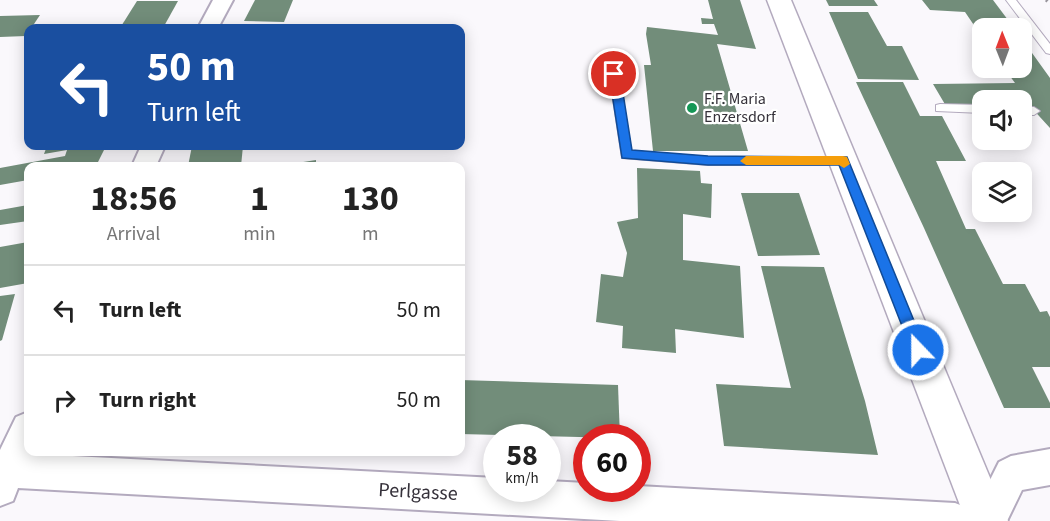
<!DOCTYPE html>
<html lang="en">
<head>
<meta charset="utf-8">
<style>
  :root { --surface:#fff; --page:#f2f2f2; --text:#222; --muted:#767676; --line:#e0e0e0 }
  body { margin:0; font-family:"Source Sans 3",sans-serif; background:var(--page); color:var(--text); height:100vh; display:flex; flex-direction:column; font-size:22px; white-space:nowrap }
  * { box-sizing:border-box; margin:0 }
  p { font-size:20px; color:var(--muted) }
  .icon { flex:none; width:33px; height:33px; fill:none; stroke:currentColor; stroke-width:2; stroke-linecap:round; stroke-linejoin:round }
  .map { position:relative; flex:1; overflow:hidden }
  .sheet { position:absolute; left:24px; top:162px; width:441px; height:294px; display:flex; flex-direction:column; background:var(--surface); border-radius:12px; box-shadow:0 3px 15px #0003 }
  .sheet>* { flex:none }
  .top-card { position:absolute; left:24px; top:24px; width:441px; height:126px; border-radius:12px; box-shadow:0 3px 15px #0003; background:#1a4fa0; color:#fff; overflow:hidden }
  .needle { width:39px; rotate:359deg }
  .controls { position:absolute; left:972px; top:18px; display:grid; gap:12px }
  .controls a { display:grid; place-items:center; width:60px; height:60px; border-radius:12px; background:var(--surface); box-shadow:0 3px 15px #0003; font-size:30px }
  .speed { position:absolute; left:483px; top:424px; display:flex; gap:12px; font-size:30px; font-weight:700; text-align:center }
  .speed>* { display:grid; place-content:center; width:78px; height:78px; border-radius:50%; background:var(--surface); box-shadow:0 3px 15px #0003; line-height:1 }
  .speed small { font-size:15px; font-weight:400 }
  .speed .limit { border:9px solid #d22; background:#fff; color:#111 }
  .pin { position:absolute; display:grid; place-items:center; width:51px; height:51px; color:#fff; margin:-26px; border:3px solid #fff; border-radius:50%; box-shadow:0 2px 6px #0007 }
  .me { position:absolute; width:66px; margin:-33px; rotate:338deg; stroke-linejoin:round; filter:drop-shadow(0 0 4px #0008) }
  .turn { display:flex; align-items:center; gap:21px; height:126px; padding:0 24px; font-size:27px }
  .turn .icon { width:78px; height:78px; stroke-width:2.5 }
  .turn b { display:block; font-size:42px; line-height:51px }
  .eta { display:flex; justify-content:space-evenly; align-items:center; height:102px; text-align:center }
  .eta b { font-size:36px; font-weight:700; line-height:42px }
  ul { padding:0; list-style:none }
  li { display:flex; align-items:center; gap:18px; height:90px; padding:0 24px; border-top:2px solid var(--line) }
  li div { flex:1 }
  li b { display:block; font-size:22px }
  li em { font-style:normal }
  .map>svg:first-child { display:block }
</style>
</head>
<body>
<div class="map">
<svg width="1050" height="521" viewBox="0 0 1050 521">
  <rect width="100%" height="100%" fill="#faf8fc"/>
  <!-- building -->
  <g fill="#728d7a">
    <path d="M 255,0 L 293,0 L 284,22 L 244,21 Z"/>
    <path d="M 708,0 L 740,0 L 756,49 L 717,44 L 748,151 L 653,151 L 644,65 L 651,65 L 646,34 L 647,27 L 718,35 L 714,24 L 702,24 L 701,18 L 713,19 Z"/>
    <path d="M 826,0 L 874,0 L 878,6 L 829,6 Z"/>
    <path d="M 922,0 L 993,0 L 1014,28 L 982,28 L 982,37 L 965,12 L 930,10 Z"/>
    <path d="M 137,1 L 178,1 L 163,28 L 120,28 Z"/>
    <path d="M 829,12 L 868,12 L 887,46 L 902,46 L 919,80 L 858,79 Z"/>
    <path d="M 40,15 L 26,36 L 0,37 L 0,16 Z"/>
    <path d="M 1022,39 L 1050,78 L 1050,128 L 1029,105 L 1022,105 L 1022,100 L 982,100 L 982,105 L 946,106 L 933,84 L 1015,83 L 1004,68 L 1022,68 Z"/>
    <path d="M 856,82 L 903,82 L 920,116 L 942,116 L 966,161 L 936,161 L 966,229 L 975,229 L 1003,284 L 1025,284 L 1040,312 L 1047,311 L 1050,317 L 1050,367 L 1032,367 L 1050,403 L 1050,408 L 1004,408 L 924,228 Z"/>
    <path d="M 47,146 L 106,146 L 96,166 L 28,166 L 28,180 L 0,185 L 0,168 L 65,156 L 67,150 L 44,154 Z"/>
    <path d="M 192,146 L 243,146 L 241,166 L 188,166 Z"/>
    <path d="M 316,160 L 316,166 L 284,166 L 284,165 Z"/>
    <path d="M 637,168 L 700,171 L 701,183 L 712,184 L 711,218 L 683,214 L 683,260 L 740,266 L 744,338 L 675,329 L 676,353 L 622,348 L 623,326 L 596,322 L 601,274 L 623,277 L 627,253 L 617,222 L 638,218 Z"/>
    <path d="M 741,193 L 799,193 L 820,255 L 758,256 Z"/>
    <path d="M 28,205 L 28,221 L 0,225 L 0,210 Z"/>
    <path d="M 28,242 L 28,283 L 0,288 L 0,247 Z"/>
    <path d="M 761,266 L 824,267 L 865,401 L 878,455 L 724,446 L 716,384 L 791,388 Z"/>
    <path d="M 15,294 L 2,340 L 0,341 L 0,296 Z"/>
    <path d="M 460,380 L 618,385 L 620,438 L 460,434 Z"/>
  </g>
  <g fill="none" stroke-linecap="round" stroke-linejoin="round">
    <!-- lane casing -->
    <g stroke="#b3aabe" stroke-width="2">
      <g id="lane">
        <path d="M 1006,0 L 1016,0 L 1050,44 L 1050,54 L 1046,53 Z"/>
        <path d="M 611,50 L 616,53 L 631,151 L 708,157 L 843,157 L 849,161 L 843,165 L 708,165 L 622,158 L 606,53 Z"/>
        <path d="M 940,104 L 982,105 L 982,113 L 936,111 L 936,105 Z"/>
        <path d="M 1022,107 L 1034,107 L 1040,111 L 1034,115 L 1022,115 Z"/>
      </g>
    </g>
    <!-- street casing -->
    <g stroke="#b3aabe" stroke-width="4">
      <g id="street">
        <path d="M 213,0 L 233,0 L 218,28 L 198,28 Z"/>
        <path d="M 141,146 L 165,146 L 156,166 L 132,166 Z"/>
        <path d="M 28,412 L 28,452 L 35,452 L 34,454 L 496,478 L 496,489 L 548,489 L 548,481 L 586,483 L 586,489 L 638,489 L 638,486 L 955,503 L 968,508 L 972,516 L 999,462 L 1011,456 L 1050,449 L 1050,485 L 1022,490 L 1007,521 L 620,521 L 18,488 L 13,501 L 0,506 L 0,450 L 16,417 Z"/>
      </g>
    </g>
    <!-- primary casing -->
    <g stroke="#b3aabe" stroke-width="3">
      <path id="primary" d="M 767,0 L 791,0 L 1008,521 L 966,521 Z"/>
    </g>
    <!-- path -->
    <path stroke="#98959c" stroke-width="3" stroke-dasharray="2 4" stroke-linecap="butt" d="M 1046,0 L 1050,4"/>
    <!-- lane -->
    <use href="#lane" fill="#fff" fill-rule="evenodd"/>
    <!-- street -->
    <use href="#street" fill="#fff" fill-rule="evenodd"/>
    <!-- primary -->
    <use href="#primary" fill="#fff" fill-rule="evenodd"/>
  </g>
  <!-- route -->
  <path fill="#1a73e8" stroke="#114b97" stroke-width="1.5" d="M 614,70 L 620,74 L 632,150 L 708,156 L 847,157 L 926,350 L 924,354 L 913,354 L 839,165 L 708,165 L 622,158 L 609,74 Z"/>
  <!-- slow -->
  <path fill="#f59e0b" d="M 746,156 L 843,156 L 847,157 L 850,164 L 844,168 L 839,165 L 746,165 L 740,161 Z"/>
  <!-- markers -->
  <circle fill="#159756" stroke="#fff" stroke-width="2" cx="692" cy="108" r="6"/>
  <g text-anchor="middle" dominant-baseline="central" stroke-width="4.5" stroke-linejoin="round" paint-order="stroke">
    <!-- poi labels -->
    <g font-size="16" fill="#35313a" stroke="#fff" text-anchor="start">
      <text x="704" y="99">F.F. Maria<tspan x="704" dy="18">Enzersdorf</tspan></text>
    </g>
    <!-- near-street labels -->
    <g font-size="20" fill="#35313a" stroke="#fff">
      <text transform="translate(418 492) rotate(3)">Perlgasse</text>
    </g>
  </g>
</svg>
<div class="controls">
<a><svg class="needle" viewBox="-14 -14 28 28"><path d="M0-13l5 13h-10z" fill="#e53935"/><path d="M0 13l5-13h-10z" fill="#767676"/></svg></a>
<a><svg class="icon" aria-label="sound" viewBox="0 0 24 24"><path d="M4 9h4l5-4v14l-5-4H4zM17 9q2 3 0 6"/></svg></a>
<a><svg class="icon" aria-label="layers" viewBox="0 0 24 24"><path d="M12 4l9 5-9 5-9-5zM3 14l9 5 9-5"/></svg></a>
</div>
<div class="speed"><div>58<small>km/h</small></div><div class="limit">60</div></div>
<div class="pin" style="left:614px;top:74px;background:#d93025"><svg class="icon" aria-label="arrive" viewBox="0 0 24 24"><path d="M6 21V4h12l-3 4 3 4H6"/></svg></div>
<svg class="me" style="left:918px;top:350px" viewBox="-20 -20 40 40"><circle r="17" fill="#1a73e8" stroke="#fff" stroke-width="3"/><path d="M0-11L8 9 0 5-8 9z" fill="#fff"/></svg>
<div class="top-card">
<div class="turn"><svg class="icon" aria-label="left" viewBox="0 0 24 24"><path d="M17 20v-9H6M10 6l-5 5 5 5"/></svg><div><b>50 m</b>Turn left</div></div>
</div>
<section class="sheet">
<div class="eta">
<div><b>18:56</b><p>Arrival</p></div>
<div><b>1</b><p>min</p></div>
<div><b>130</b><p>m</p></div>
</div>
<ul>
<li><svg class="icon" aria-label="left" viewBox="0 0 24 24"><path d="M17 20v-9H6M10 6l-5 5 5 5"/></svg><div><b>Turn left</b></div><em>50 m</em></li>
<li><svg class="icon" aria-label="right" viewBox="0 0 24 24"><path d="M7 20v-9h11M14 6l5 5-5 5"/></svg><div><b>Turn right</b></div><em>50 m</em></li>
</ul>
</section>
</div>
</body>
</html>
